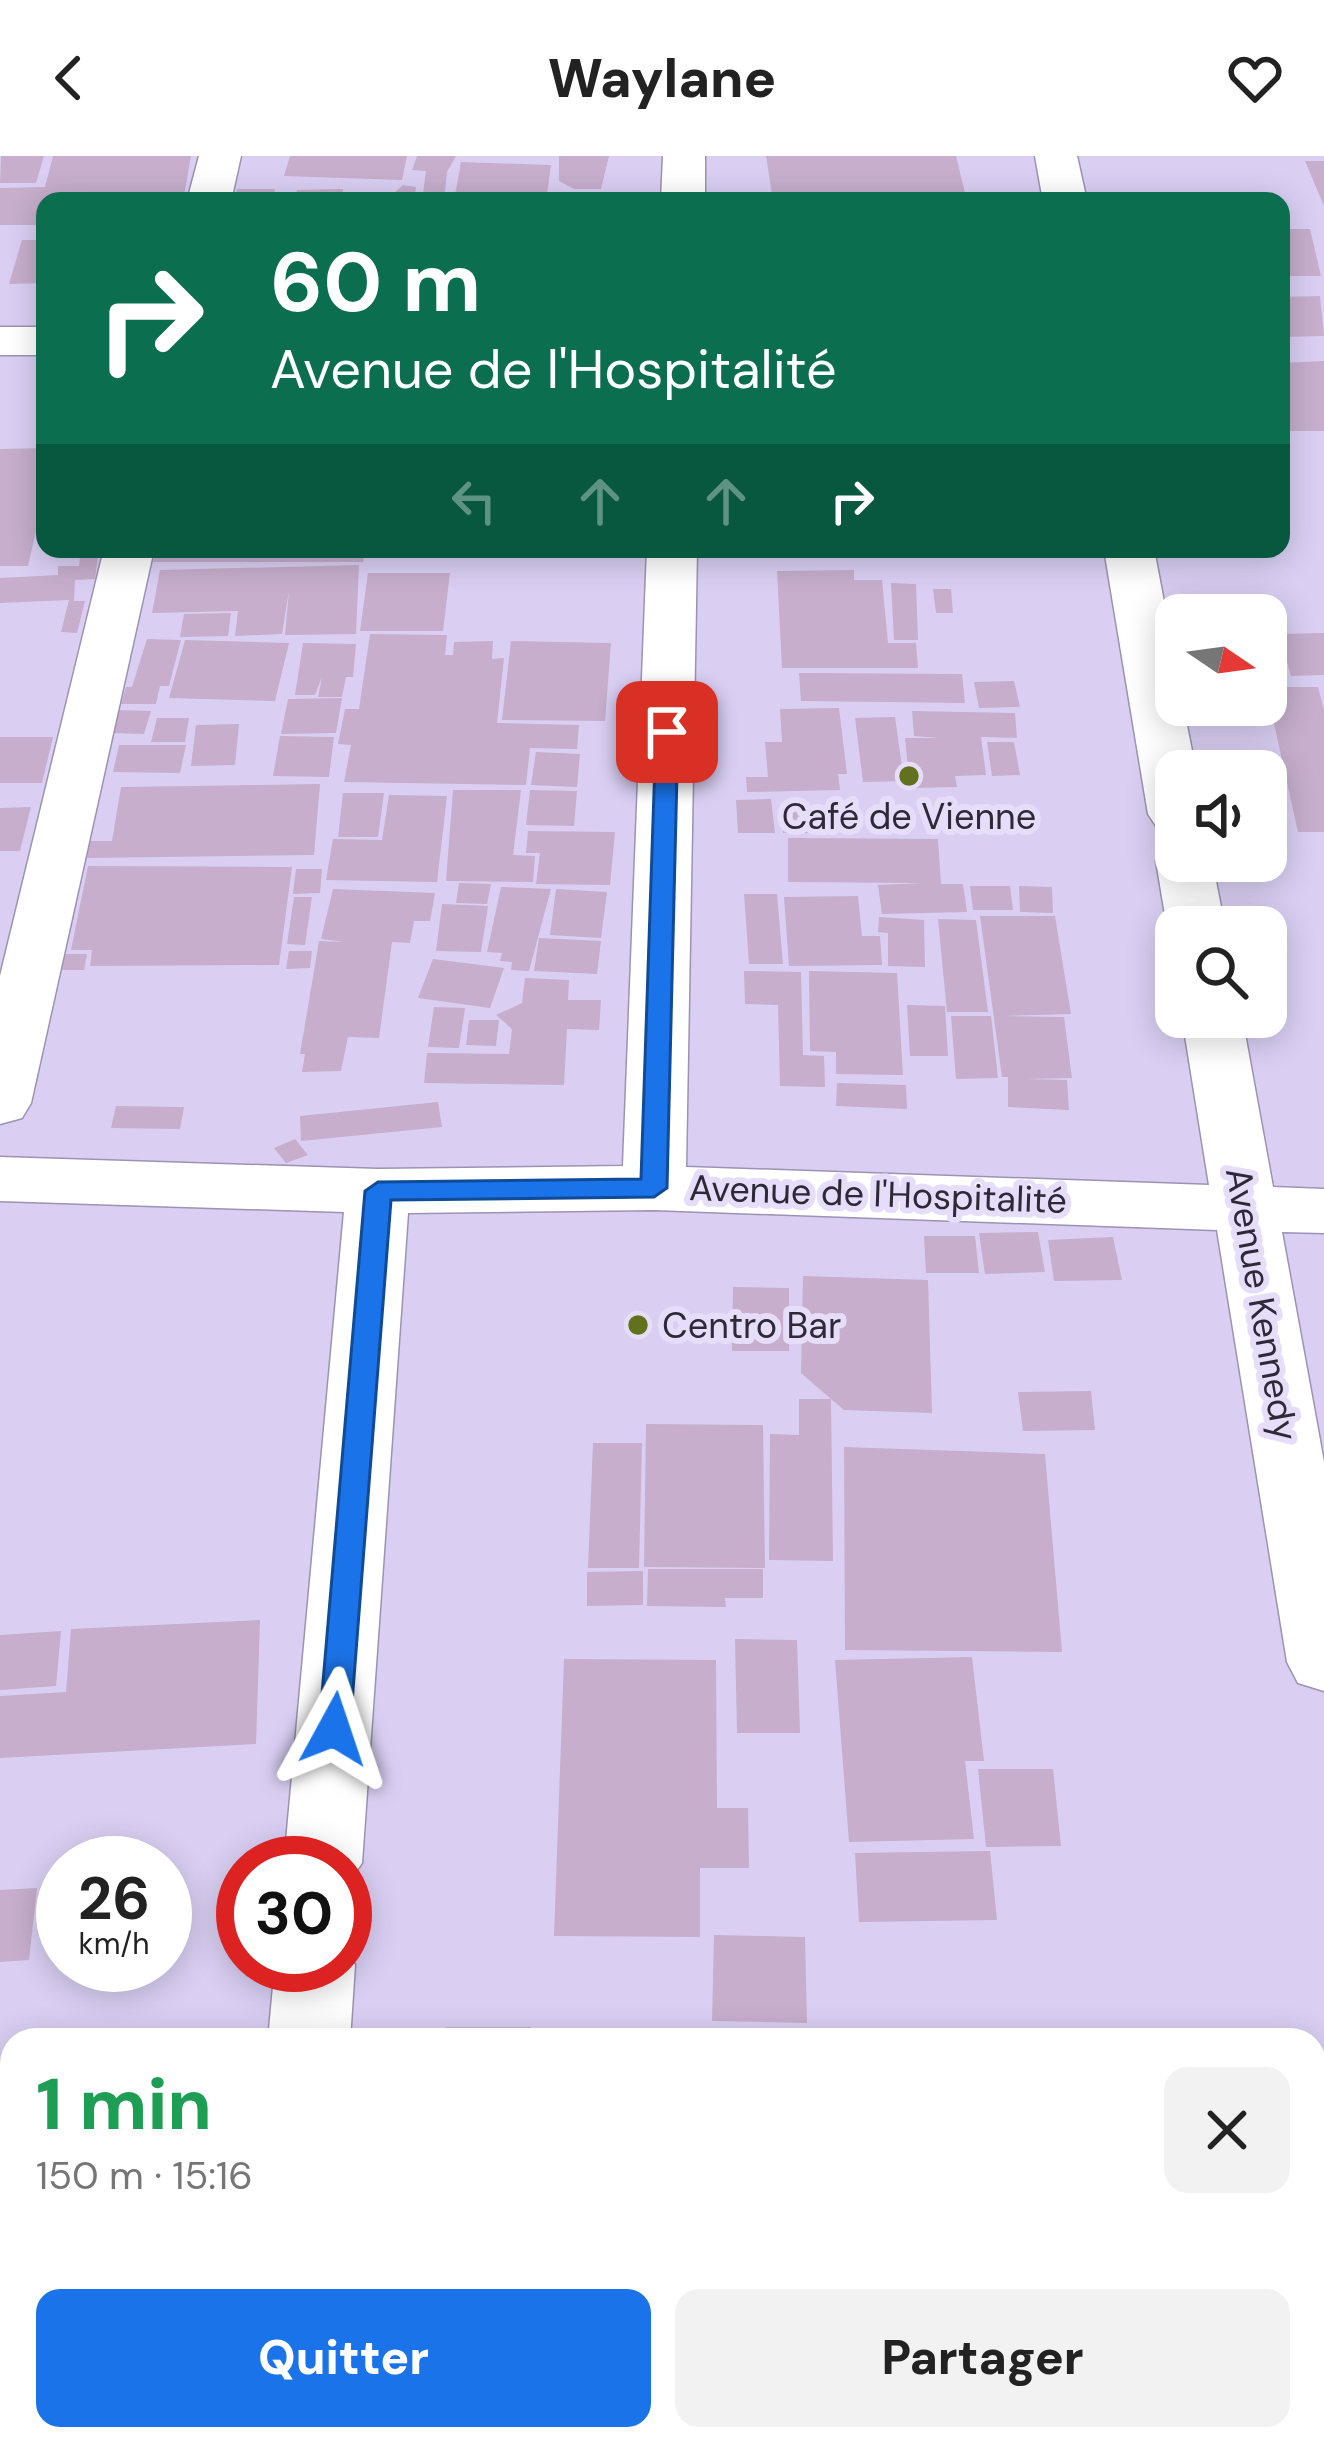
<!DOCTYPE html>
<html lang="fr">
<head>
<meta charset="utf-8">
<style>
  :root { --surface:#fff; --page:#f2f2f2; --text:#222; --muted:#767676; --accent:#1a73e8 }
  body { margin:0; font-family:"DM Sans",sans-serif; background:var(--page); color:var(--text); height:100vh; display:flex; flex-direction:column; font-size:45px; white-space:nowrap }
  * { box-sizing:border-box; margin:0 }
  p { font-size:39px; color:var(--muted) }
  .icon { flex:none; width:66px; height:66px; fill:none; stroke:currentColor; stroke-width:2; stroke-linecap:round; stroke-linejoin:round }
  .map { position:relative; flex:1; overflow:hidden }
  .details { position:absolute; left:0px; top:1872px; width:1326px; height:423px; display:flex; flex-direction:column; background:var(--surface); border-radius:36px 36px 0 0; box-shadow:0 6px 30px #0003 }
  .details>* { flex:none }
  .hud { position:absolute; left:36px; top:36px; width:1254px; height:366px; border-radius:24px; box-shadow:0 6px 30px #0003; background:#0b6e4f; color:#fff; overflow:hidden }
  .needle { width:78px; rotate:103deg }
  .buttons { position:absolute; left:1155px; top:438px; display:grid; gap:24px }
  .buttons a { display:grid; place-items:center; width:132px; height:132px; border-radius:24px; background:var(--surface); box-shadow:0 6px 30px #0003; font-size:60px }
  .speed { position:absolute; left:36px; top:1680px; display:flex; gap:24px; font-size:60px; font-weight:700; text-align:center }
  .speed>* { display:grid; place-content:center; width:156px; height:156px; border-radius:50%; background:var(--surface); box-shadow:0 6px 30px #0003; line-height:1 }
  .speed small { font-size:30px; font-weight:400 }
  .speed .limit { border:18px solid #d22; background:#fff; color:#111 }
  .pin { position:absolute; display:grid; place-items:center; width:102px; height:102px; color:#fff; margin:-51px; border-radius:24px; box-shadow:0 6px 18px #0006 }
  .me { position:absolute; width:132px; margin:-66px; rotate:5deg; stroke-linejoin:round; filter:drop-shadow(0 0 9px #0008) }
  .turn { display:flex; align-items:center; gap:42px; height:252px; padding:0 36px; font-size:54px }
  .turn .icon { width:156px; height:156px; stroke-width:2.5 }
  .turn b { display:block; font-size:84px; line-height:102px }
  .lanes { display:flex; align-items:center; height:114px; padding:0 36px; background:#0003; justify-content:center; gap:60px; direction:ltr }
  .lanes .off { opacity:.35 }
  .round { display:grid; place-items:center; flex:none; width:126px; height:126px; border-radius:24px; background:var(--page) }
  .summary { display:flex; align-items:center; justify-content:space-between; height:204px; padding:0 36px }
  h1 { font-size:72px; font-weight:800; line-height:90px; color:#1e9e55 }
  .action { display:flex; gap:24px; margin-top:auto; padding:24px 36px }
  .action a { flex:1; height:138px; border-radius:24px; background:var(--accent); color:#fff; font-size:48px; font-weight:800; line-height:138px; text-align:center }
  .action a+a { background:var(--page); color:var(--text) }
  header { display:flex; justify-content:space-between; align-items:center; height:156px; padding:0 36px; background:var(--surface); font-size:54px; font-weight:800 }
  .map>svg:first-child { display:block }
</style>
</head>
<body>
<header><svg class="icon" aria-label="back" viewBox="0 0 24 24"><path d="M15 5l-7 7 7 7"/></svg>Waylane<svg class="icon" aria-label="heart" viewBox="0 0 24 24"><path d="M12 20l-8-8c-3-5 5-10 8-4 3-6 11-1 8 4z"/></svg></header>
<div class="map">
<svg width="1324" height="2293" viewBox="0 0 1324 2293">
  <rect width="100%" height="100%" fill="#dacff3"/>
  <!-- building -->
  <g fill="#c6aecc">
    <path d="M 1,0 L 44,0 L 36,27 L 0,27 Z"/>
    <path d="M 53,0 L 191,0 L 183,45 L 45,45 L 45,69 L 0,69 L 0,32 L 45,31 Z"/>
    <path d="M 290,0 L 407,0 L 402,24 L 284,20 Z"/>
    <path d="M 417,0 L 456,0 L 447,16 L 444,45 L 422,45 L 426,15 L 412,14 Z"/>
    <path d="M 559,0 L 609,0 L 601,33 L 574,33 L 559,25 Z"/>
    <path d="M 766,0 L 956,0 L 967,45 L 773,45 Z"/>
    <path d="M 1305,5 L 1324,5 L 1324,50 Z"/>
    <path d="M 461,6 L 551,9 L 546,45 L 454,45 Z"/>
    <path d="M 403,29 L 416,31 L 414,45 L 351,45 L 352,39 L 393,38 Z"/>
    <path d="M 237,33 L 275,33 L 272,45 L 235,45 Z"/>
    <path d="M 343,33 L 342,45 L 295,45 L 297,34 Z"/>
    <path d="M 1281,73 L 1310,73 L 1321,120 L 1281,120 Z"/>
    <path d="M 22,84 L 45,84 L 45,127 L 9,128 Z"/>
    <path d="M 1320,140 L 1324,180 L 1281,181 L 1281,141 Z"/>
    <path d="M 1324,205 L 1324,275 L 1288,275 L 1281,248 L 1281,207 Z"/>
    <path d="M 45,292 L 45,336 L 28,410 L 0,410 L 0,293 Z"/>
    <path d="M 81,393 L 99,393 L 95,423 L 75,424 L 74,445 L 85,445 L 77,477 L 61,476 L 69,444 L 0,447 L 0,422 L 58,419 L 58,410 L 79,410 Z"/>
    <path d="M 156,393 L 365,393 L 363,406 L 153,406 Z"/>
    <path d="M 359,409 L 356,478 L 285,479 L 289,435 L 282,478 L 235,480 L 238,455 L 152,457 L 160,414 Z"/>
    <path d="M 854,414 L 854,424 L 882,424 L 888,487 L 916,487 L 918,512 L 782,512 L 777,415 Z"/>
    <path d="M 368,417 L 450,417 L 443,475 L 360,475 Z"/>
    <path d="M 891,427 L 916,428 L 918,484 L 894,484 Z"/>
    <path d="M 933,433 L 951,433 L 953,457 L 936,457 Z"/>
    <path d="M 231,457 L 228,480 L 180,481 L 184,458 Z"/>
    <path d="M 1324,477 L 1324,519 L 1291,520 L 1279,478 Z"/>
    <path d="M 370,478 L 447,479 L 445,499 L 453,499 L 454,486 L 493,485 L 492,503 L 504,502 L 497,567 L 579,569 L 577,593 L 530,592 L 526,629 L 344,626 L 351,589 L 338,588 L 345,553 L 359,553 Z"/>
    <path d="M 147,483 L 181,484 L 169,530 L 160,530 L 156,548 L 121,548 L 126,531 L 132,531 Z"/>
    <path d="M 185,484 L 289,487 L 275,545 L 169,542 Z"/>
    <path d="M 511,485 L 611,487 L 605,565 L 502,564 Z"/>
    <path d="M 303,487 L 356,488 L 353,521 L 346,521 L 342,541 L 318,541 L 322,521 L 315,539 L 295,539 Z"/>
    <path d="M 799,517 L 962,518 L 965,547 L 801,545 Z"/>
    <path d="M 1014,525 L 1020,551 L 979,552 L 974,526 Z"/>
    <path d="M 1266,531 L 1318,531 L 1324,554 L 1324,676 L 1298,676 Z"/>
    <path d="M 342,542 L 336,577 L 281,578 L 288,543 Z"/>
    <path d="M 839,552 L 847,618 L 838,618 L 840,634 L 747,636 L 746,621 L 768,621 L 765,586 L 782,586 L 780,553 Z"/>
    <path d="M 116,554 L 151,555 L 144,578 L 109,577 Z"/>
    <path d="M 912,555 L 1015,557 L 1017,582 L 981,581 L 986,619 L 955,620 L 957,631 L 910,632 L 905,582 L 939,582 L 914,580 Z"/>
    <path d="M 895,561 L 904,625 L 863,626 L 855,562 Z"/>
    <path d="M 157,562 L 189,562 L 185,586 L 151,586 Z"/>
    <path d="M 239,568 L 235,609 L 191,610 L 196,569 Z"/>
    <path d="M 280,580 L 334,581 L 329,621 L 273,620 Z"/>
    <path d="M 0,581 L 53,581 L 42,627 L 0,627 Z"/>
    <path d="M 987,586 L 1014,586 L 1020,619 L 992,620 Z"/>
    <path d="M 119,589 L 186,589 L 180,617 L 113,616 Z"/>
    <path d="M 536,596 L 580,598 L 577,631 L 531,629 Z"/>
    <path d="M 320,628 L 314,699 L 87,702 L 90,685 L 112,685 L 121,631 Z"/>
    <path d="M 453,634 L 521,634 L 513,699 L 535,700 L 533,726 L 446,725 Z"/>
    <path d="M 530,634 L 577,635 L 574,670 L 526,669 Z"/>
    <path d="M 343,637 L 384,637 L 378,681 L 338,681 Z"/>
    <path d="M 389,639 L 447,640 L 437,726 L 326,724 L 333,683 L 382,684 Z"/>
    <path d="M 771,643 L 775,677 L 738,677 L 736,644 Z"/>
    <path d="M 31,651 L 20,695 L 0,695 L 0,652 Z"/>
    <path d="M 782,651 L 831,651 L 833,677 L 783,677 Z"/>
    <path d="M 528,675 L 615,676 L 610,729 L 536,728 L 540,697 L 526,697 Z"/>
    <path d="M 788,682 L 938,683 L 941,728 L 963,728 L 967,756 L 882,758 L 878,729 L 924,727 L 788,726 Z"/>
    <path d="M 88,710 L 292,711 L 279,809 L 90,810 L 92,794 L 71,794 Z"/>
    <path d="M 296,713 L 322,713 L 320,737 L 293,738 Z"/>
    <path d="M 459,727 L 491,728 L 487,748 L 456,747 Z"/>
    <path d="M 970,730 L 1010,730 L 1013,754 L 973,754 Z"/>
    <path d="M 1019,730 L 1052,731 L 1053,757 L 1020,756 Z"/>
    <path d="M 501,731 L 551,733 L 529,815 L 511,814 L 512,806 L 500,805 L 502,797 L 487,796 Z"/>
    <path d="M 333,733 L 435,737 L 430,765 L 414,765 L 410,787 L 392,786 L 379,882 L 348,881 L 341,915 L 302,916 L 305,898 L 300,898 L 319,785 L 345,786 L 321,783 Z"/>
    <path d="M 556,733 L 607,736 L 601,782 L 550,779 Z"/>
    <path d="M 744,738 L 777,738 L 783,808 L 749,808 Z"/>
    <path d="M 858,740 L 862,780 L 880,780 L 882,809 L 789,810 L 784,741 Z"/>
    <path d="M 294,741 L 312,741 L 305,789 L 287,788 Z"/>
    <path d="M 442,748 L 488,750 L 481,796 L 436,795 Z"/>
    <path d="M 980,760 L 1055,760 L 1071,858 L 1003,860 L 1064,861 L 1072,922 L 1025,923 L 1067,924 L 1069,954 L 1008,951 L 1008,921 L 1002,921 Z"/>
    <path d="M 879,761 L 924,764 L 925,811 L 888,810 L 888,777 L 878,776 Z"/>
    <path d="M 938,763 L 976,764 L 988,856 L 947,856 Z"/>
    <path d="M 539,782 L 601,785 L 597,818 L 534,815 Z"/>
    <path d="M 289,795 L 312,795 L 310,812 L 286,813 Z"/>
    <path d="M 61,798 L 87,798 L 84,814 L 58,814 Z"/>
    <path d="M 433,803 L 504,812 L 490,852 L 418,842 Z"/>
    <path d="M 744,815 L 801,816 L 803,899 L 824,900 L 825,931 L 780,930 L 778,849 L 745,848 Z"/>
    <path d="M 809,815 L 897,817 L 903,919 L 836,918 L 836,896 L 810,895 Z"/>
    <path d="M 525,822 L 569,824 L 568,844 L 601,844 L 599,874 L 567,873 L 564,929 L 424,927 L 427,897 L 509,898 L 512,873 L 496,859 L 522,847 Z"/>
    <path d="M 907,849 L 945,850 L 948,900 L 910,900 Z"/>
    <path d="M 434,851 L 465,852 L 459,892 L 428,891 Z"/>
    <path d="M 951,860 L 991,860 L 998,922 L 956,923 Z"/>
    <path d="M 469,864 L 499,864 L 496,890 L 466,889 Z"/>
    <path d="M 837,927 L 906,929 L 907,953 L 836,950 Z"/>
    <path d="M 438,946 L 442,971 L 301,985 L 300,960 Z"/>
    <path d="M 116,950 L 184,951 L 180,973 L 111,972 Z"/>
    <path d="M 295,983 L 308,999 L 286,1007 L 274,992 Z"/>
    <path d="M 1038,1076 L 1045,1116 L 985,1118 L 979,1077 Z"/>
    <path d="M 924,1080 L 975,1080 L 979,1117 L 926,1117 Z"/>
    <path d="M 1113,1081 L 1122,1124 L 1054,1125 L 1048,1084 Z"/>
    <path d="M 803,1120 L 928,1124 L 932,1257 L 844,1254 L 831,1243 L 833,1405 L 769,1404 L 770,1278 L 799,1279 L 799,1243 L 831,1243 L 801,1217 Z"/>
    <path d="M 733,1131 L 789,1132 L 789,1195 L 732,1195 Z"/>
    <path d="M 1091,1235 L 1095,1274 L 1023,1275 L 1018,1236 Z"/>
    <path d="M 646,1268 L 763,1269 L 765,1412 L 644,1411 Z"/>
    <path d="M 593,1287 L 642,1287 L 639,1412 L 588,1412 Z"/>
    <path d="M 844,1291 L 1045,1298 L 1062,1496 L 845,1494 Z"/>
    <path d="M 648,1413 L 763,1413 L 763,1442 L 725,1442 L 726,1451 L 647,1450 Z"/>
    <path d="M 643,1415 L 643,1449 L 587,1450 L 587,1416 Z"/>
    <path d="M 260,1464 L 256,1588 L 0,1602 L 0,1540 L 66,1536 L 71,1473 Z"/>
    <path d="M 61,1475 L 56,1530 L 0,1534 L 0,1479 Z"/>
    <path d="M 735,1483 L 797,1484 L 800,1577 L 737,1577 Z"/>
    <path d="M 972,1501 L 984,1605 L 965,1605 L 974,1683 L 849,1686 L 835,1504 Z"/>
    <path d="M 564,1503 L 716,1504 L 717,1652 L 748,1652 L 749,1712 L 700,1712 L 700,1781 L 554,1780 Z"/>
    <path d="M 978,1613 L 1053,1613 L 1061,1690 L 986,1691 Z"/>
    <path d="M 990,1695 L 997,1764 L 859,1766 L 855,1697 Z"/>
    <path d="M 37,1732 L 29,1804 L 0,1806 L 0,1734 Z"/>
    <path d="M 714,1779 L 805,1781 L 807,1867 L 712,1865 Z"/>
    <path d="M 446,1871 L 531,1871 L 530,1884 L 445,1884 Z"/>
    <path d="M 1055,1876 L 1057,1884 L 970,1884 L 970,1880 Z"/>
    <path d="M 0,1929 L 12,1929 L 12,2235 L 0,2236 Z"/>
    <rect x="833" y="2283" width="86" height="10"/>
  </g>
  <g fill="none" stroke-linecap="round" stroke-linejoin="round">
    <!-- street casing -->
    <g stroke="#9c92b3" stroke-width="3">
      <g id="street">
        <path d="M 199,0 L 241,0 L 231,45 L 187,45 Z"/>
        <path d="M 663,0 L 705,0 L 705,45 L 661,45 Z"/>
        <path d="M 1035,0 L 1077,0 L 1087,45 L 1043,45 Z"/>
        <rect x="0" y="171" width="45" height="28"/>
        <path d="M 104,393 L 154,393 L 31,947 L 22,962 L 0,968 L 0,820 Z"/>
        <path d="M 647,393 L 697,393 L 686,1011 L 1209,1029 L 1182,861 L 1242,861 L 1273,1031 L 1324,1033 L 1324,1077 L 1282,1076 L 1324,1306 L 1324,1535 L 1298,1527 L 1287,1506 L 1217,1074 L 654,1054 L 408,1057 L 362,1707 L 345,1732 L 345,1707 L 284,1707 L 344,1056 L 0,1045 L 0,1001 L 378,1013 L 623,1010 Z"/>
        <path d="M 1104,393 L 1154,393 L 1176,509 L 1176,549 L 1183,549 L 1196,615 L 1176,615 L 1176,675 L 1156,670 L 1148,658 Z"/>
        <path d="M 1176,689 L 1176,705 L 1212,705 L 1225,771 L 1176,771 L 1176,784 L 1167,771 L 1156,705 L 1164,693 Z"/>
        <path d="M 345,1788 L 355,1809 L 350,1884 L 268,1884 L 275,1809 L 345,1809 Z"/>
        <rect x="231" y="2283" width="90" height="10"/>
      </g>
    </g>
    <!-- street -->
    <use href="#street" fill="#fff" fill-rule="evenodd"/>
  </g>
  <!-- route -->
  <path fill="#1a73e8" stroke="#114b97" stroke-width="3" d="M 667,569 L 678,576 L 667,1032 L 654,1041 L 391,1044 L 350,1573 L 345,1582 L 334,1585 L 324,1582 L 319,1573 L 365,1035 L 378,1026 L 641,1023 L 656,576 Z"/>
  <!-- markers -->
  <g fill="#62711e" stroke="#e6ddfa" stroke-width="4.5">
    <circle cx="909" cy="620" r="12"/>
    <circle cx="638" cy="1169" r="12"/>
  </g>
  <g text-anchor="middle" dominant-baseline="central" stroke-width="12" stroke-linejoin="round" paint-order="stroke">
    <!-- poi labels -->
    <g font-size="36" fill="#2e2937" stroke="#e6ddfa">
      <text x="909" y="660">Café de Vienne</text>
      <text x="662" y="1169" text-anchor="start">Centro Bar</text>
    </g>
    <!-- street labels -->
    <g font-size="36" fill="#2e2937" stroke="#e6ddfa">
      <text transform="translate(878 1038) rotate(2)">Avenue de l'Hospitalité</text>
      <text transform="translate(1262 1148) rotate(80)">Avenue Kennedy</text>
    </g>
  </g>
</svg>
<div class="buttons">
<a><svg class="needle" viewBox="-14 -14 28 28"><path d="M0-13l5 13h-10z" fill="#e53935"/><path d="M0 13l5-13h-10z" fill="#767676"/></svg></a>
<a><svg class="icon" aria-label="sound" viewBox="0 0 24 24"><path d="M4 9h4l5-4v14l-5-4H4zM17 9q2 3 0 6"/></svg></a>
<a><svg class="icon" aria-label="search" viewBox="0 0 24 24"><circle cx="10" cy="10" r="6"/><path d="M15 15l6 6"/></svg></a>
</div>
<div class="speed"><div>26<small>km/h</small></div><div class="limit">30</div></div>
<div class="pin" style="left:667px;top:576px;background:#d93025"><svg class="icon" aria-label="arrive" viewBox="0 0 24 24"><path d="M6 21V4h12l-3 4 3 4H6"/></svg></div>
<svg class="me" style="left:334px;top:1573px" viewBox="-20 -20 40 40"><path d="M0-17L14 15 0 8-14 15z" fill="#1a73e8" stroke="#fff" stroke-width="4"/></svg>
<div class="hud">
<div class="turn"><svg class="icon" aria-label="right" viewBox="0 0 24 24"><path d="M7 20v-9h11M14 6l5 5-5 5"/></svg><div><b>60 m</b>Avenue de l'Hospitalité</div></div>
<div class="lanes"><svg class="icon off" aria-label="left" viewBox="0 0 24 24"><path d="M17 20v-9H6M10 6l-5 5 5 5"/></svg><svg class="icon off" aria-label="ahead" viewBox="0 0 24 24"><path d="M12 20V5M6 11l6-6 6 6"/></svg><svg class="icon off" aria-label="ahead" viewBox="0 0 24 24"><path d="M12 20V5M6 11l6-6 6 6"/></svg><svg class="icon" aria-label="right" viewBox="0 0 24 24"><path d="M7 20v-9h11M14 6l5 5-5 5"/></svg></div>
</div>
<section class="details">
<div class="summary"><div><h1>1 min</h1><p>150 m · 15:16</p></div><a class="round"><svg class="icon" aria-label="close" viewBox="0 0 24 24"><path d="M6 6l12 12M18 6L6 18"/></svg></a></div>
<div class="action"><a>Quitter</a><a>Partager</a></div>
</section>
</div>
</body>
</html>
